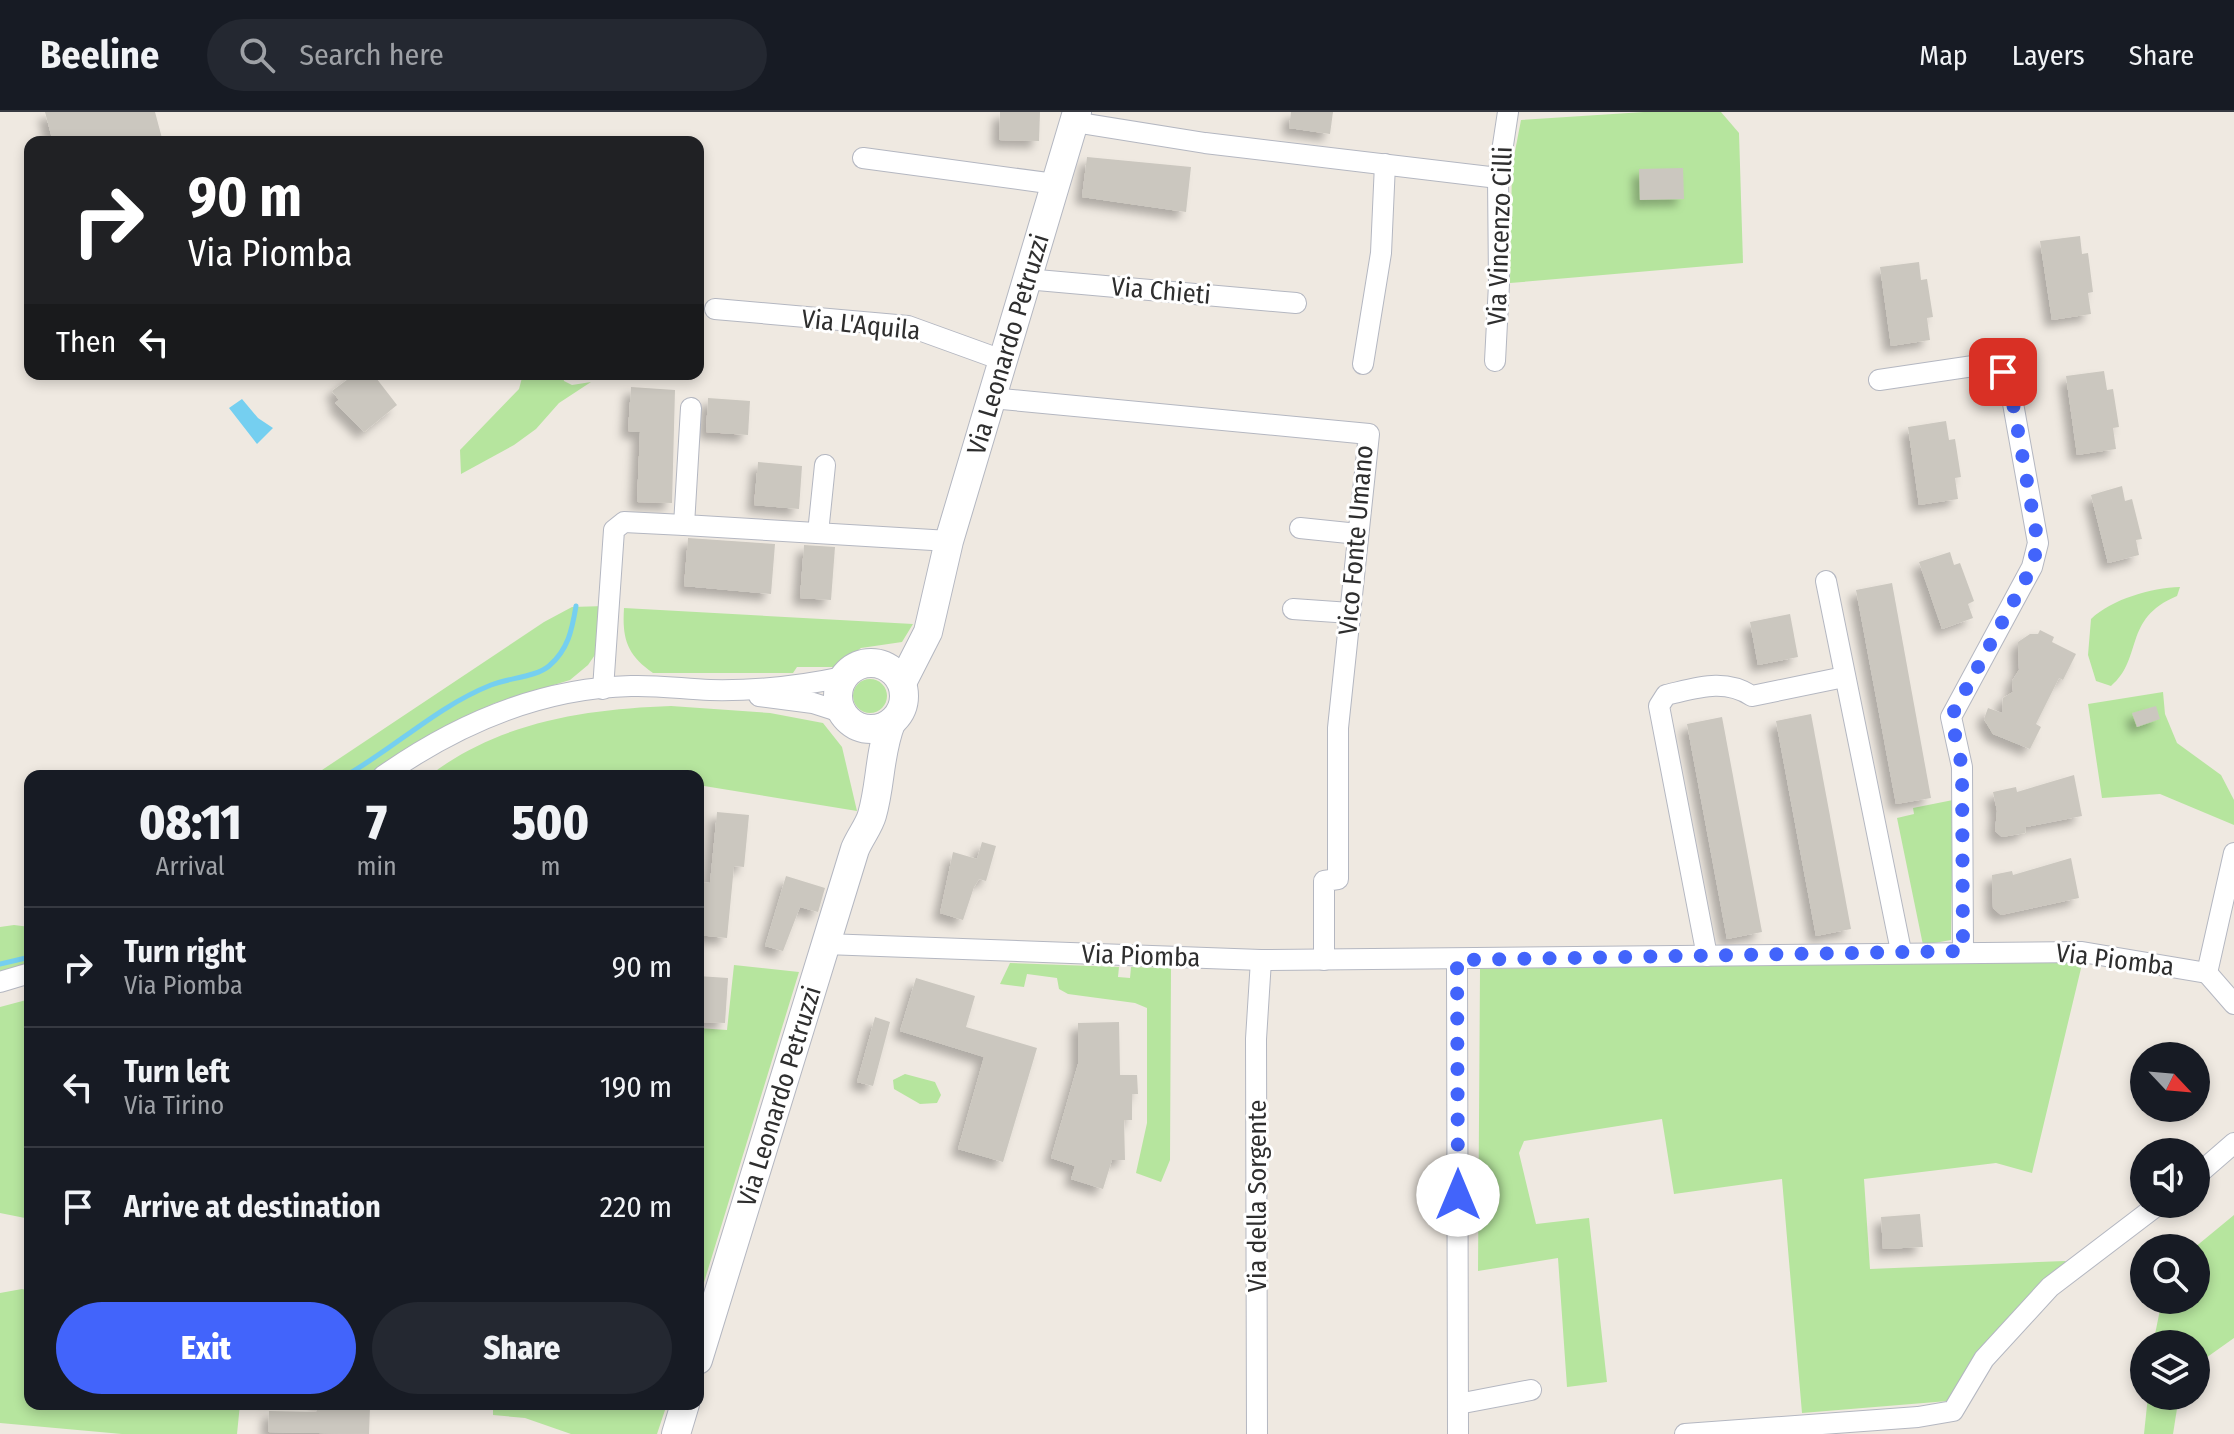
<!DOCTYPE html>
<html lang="en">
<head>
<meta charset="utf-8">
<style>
  :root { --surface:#171b24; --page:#242831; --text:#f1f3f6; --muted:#9ea1a6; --line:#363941; --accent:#4264fb }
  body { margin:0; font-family:"Fira Sans Condensed",sans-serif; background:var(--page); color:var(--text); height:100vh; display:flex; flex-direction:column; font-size:30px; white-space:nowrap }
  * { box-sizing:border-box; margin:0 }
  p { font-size:26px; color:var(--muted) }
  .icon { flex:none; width:44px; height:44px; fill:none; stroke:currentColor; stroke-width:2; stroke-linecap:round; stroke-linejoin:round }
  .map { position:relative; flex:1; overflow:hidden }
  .drawer { position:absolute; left:24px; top:658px; width:680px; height:640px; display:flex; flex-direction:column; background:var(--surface); border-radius:16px; box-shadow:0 4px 12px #0003 }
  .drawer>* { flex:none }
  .top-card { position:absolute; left:24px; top:24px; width:680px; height:244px; border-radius:16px; box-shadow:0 4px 12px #0003; background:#202124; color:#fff; overflow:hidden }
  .needle { width:52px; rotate:116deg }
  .controls { position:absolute; left:2130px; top:930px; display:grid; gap:16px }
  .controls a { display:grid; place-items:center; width:80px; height:80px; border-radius:50%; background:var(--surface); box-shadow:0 4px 12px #0003; font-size:40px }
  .pin { position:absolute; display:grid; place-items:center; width:68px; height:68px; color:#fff; margin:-34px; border-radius:16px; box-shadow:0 4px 12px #0006 }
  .me { position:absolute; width:88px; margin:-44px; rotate:0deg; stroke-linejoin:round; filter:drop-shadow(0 0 6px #0008) }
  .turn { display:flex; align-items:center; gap:28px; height:168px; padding:0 32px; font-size:36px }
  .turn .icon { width:104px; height:104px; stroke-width:2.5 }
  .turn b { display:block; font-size:56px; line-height:68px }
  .then { display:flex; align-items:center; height:76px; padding:0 32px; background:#0003; gap:16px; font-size:30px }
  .eta { display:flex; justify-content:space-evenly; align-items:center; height:136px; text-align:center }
  .eta b { font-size:48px; font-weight:800; line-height:56px }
  .action { display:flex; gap:16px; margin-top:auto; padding:16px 32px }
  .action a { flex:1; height:92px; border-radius:48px; background:var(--accent); color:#fff; font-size:32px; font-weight:800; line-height:92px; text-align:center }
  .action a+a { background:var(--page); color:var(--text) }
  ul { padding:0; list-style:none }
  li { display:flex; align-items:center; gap:24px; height:120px; padding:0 32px; border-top:2px solid var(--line) }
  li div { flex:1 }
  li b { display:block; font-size:30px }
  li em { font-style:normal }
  header { display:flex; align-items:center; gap:48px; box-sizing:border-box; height:112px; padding:0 40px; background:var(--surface); border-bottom:2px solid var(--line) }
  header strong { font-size:38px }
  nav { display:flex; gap:44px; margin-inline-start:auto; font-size:28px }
  .search { width:560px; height:72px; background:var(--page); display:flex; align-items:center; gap:20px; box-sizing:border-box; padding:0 28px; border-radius:44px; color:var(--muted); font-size:30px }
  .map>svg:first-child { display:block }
</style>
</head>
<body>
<header>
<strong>Beeline</strong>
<div class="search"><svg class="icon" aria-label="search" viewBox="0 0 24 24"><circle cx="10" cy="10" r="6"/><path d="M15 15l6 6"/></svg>Search here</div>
<nav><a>Map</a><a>Layers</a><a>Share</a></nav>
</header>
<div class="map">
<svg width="2234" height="1322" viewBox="0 0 2234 1322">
  <defs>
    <filter id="shadow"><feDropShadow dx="-7" dy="7" stdDeviation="4" flood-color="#0004"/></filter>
  </defs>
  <rect width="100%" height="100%" fill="#efe9e1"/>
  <!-- green -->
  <g fill="#b6e59e">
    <path d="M 1644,0 L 1721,0 L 1739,21 L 1743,151 L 1510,171 L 1512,55 L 1521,8 Z"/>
    <path d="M 523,262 L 562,262 L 564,269 L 572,273 L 591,270 L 559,291 L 536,317 L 514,333 L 461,362 L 460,338 L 519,277 Z"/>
    <path d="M 2180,475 L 2177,484 C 2122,507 2144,546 2111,574 L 2096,569 L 2088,543 L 2091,507 C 2112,487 2151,476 2180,475 Z"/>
    <path d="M 605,494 L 599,537 L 588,553 L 570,568 L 495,591 L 451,611 L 376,664 L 313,664 L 544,510 L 572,495 Z"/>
    <path d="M 624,496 L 913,512 L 902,530 L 861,536 L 835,555 L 797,555 L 793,561 L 653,561 C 627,543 622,527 624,496 Z"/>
    <circle cx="870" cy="584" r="17"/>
    <path d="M 2163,580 L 2165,602 L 2177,631 L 2221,663 L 2234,688 L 2234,713 L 2160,682 L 2102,686 L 2088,592 Z"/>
    <path d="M 671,594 L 770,601 L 823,611 L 842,635 L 857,699 L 698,673 L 698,664 L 626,661 L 625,664 L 429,664 C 498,610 586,597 671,594 Z"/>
    <path d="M 1953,688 L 1951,828 L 1923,833 L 1897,706 L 1914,702 L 1913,696 Z"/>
    <path d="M 14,813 L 30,815 L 30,855 L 0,862 L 0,815 Z"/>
    <path d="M 2083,848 L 2032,1061 L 1996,1051 L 1864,1067 L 1870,1157 L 2065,1149 L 2069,1153 L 1948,1289 L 1802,1301 L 1782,1067 L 1674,1082 L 1662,1007 L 1524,1029 L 1519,1041 L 1536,1112 L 1589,1106 L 1607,1270 L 1567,1275 L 1558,1146 L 1478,1159 L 1480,857 Z"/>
    <path d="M 1010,851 L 1119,855 L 1118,865 L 1130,866 L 1131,855 L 1171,856 L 1170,1048 L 1161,1070 L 1136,1061 L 1147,1011 L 1147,896 L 1135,891 L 1068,882 L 1059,877 L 1057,866 L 1027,862 L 1024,875 L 1000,872 Z"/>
    <path d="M 734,853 L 799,860 L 698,1190 L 698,916 L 727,918 Z"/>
    <path d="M 30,887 L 30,1107 L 0,1101 L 0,895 Z"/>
    <path d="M 905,962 L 935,970 L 941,983 L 937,991 L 920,992 L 894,977 L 893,968 Z"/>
    <path d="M 2234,1103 L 2234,1226 L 2196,1253 L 2196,1232 L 2153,1232 L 2162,1188 L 2196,1188 L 2194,1136 Z"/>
    <path d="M 22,1177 L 30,1179 L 30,1292 L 240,1292 L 237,1322 L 122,1322 L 0,1311 L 0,1181 Z"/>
    <path d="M 2148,1284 L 2179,1284 L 2173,1322 L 2144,1322 Z"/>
    <path d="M 493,1292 L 667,1292 L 657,1322 L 571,1322 L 525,1306 L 493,1303 Z"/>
  </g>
  <!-- water -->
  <path fill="#75cff0" d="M 242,287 L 258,306 L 273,316 L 257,332 L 229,296 Z"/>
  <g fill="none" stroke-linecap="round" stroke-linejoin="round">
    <!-- stream -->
    <g stroke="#75cff0" stroke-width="5">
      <path d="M 345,664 C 395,636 436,595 491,573 C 508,566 536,565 549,554 C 568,538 572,518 576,494"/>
      <path d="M 0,852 L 30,845"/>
    </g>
  </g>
  <!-- building -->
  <g fill="#cbc7bf" filter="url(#shadow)">
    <path d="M 45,0 L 155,0 L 163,30 L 53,30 Z"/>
    <path d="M 1000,0 L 1040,0 L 1039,29 L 999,28 Z"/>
    <path d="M 1291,0 L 1333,0 L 1330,22 L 1289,16 Z"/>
    <path d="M 1087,45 L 1191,55 L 1186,100 L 1082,85 Z"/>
    <path d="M 1683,56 L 1684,87 L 1640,88 L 1639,57 Z"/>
    <path d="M 2080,124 L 2082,142 L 2088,141 L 2093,180 L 2088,181 L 2091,202 L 2052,208 L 2040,129 Z"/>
    <path d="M 1919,150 L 1921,168 L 1927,167 L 1933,205 L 1927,206 L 1930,228 L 1891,234 L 1880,155 Z"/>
    <path d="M 2104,259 L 2107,278 L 2113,277 L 2119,315 L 2113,316 L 2116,337 L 2077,343 L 2066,264 Z"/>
    <path d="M 355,262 L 373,262 L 397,293 L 364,320 L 335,291 L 339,288 L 332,279 Z"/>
    <path d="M 631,275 L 675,278 L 672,391 L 637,390 L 640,320 L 628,319 Z"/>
    <path d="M 708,286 L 750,289 L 748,323 L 706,320 Z"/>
    <path d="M 1946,309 L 1949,328 L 1955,327 L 1961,365 L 1955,366 L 1958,387 L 1919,393 L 1908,315 Z"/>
    <path d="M 758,350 L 802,354 L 799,397 L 754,393 Z"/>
    <path d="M 2122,374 L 2125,389 L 2132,387 L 2142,427 L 2136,428 L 2139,443 L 2108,451 L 2091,383 Z"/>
    <path d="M 688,426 L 775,432 L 771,482 L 684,474 Z"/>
    <path d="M 804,433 L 835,435 L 831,488 L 800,486 Z"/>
    <path d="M 1950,440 L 1954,453 L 1960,451 L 1974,489 L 1968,492 L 1973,506 L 1942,517 L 1919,450 Z"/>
    <path d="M 1892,471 L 1931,686 L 1896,692 L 1856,478 Z"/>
    <path d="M 1790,502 L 1798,545 L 1758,553 L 1750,510 Z"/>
    <path d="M 2040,518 L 2054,525 L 2052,530 L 2076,542 L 2063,568 L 2059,566 L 2036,612 L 2041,615 L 2030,637 L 1993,622 L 1984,607 L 1988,596 L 2002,601 L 2003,586 L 2013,580 L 2012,569 L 2019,558 L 2018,530 L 2030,522 L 2038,522 Z"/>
    <path d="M 2156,594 L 2160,607 L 2137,615 L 2132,601 Z"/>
    <path d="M 1811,602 L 1851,817 L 1816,824 L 1776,609 Z"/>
    <path d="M 1722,605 L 1762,820 L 1727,827 L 1687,612 Z"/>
    <path d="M 2074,663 L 2082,704 L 2026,715 L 2025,721 L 2002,725 L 1995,719 L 1997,699 L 1993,680 L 2016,675 L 2017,680 Z"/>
    <path d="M 717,700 L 749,703 L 744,755 L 734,754 L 727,826 L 698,823 L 700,770 L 710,771 Z"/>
    <path d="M 982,730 L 996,734 L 986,769 L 979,767 L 974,775 L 963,808 L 940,801 L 953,740 L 977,747 Z"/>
    <path d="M 2071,746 L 2079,786 L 2001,803 L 1993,796 L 1992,763 L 2012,759 L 2013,763 Z"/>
    <path d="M 786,764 L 825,776 L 818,800 L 800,795 L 783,839 L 765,834 Z"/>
    <path d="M 698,864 L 728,866 L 725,911 L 698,910 Z"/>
    <path d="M 916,866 L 975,884 L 966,915 L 1037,936 L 1003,1050 L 958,1037 L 984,945 L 900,919 Z"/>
    <path d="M 875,905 L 890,910 L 873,974 L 857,970 Z"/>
    <path d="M 1119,910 L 1120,963 L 1137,963 L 1138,982 L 1132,982 L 1132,1008 L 1124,1008 L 1125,1048 L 1112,1048 L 1103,1077 L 1071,1067 L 1075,1054 L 1051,1046 L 1078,952 L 1078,911 Z"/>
    <path d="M 1920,1102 L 1923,1135 L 1883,1137 L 1881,1105 Z"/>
    <path d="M 317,1293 L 370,1295 L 369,1322 L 268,1320 L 269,1299 L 317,1300 Z"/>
  </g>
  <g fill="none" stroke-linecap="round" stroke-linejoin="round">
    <!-- street casing -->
    <g stroke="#b4b7c1" stroke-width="22">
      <g id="street">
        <path d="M 1074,10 L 1205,31 L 1498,66"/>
        <path d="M 863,46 L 1055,72"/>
        <path d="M 1026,167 L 1296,191"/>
        <path d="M 715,197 L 908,214 L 1002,248"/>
        <path d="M 1495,249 L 1499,172 L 1498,66 L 1508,0"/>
        <path d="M 1363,252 L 1381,141 L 1385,52"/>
        <path d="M 1879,268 L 1980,253 L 1996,256 L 2009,269 L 2038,431 L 2032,455 L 1951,605 L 1962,655 L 1963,839"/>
        <path d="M 991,286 L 1369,322 L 1338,616 L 1338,767 L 1324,769 L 1324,848"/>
        <path d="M 691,296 L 684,413 L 949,429"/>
        <path d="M 1300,416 L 1358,422"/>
        <path d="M 818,421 L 825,353"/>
        <path d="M 1826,469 L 1901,839"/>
        <path d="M 1293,497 L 1350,501"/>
        <path d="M 603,577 L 614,418 L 624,410 L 684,413"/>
        <path d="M 759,584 L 813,591 L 841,600"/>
        <path d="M 383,664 C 457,612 539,576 631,574 C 657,573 684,577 710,578 C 754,579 801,574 843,565"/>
        <path d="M 825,832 L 1261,848 L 2082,840 L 2207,861"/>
        <path d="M 1707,844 L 1659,594 L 1666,583 C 1697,576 1724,566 1752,584 L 1844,565"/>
        <path d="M 1457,848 L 1458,1322"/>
        <path d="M 2207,861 L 2234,741"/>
        <path d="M 2207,861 L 2234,892"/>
        <path d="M 0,870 L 30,861"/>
        <path d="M 2196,1064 L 2234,1031"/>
        <path d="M 1458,1292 L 1531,1278"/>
        <path d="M 1257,1322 L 1256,927 L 1261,848"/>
        <path d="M 1685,1322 L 1918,1305 L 1953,1299 L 1984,1247 L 2050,1175 L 2159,1092"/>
      </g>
    </g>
    <!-- secondary casing -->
    <g stroke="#b4b7c1" stroke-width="30">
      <g id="secondary">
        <circle cx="871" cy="584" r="33"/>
        <path id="s1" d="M 902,571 L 928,520 L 949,429 L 1077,0"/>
        <path id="s2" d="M 698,1248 L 855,737 C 860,725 869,714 872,703 C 881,672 879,641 891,611"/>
        <path d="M 676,1322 L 685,1292"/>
      </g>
    </g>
    <!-- street -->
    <use href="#street" stroke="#fff" stroke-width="20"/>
    <!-- secondary -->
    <use href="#secondary" stroke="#fff" stroke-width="28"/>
  </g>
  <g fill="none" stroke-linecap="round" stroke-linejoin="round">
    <!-- route -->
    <path stroke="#4264fb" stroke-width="14" stroke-dasharray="0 25.2" d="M 1458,1083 L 1457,848 L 1963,839 L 1962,655 L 1951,605 L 2032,455 L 2038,431 L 2009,269 L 2003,260"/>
  </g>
  <g text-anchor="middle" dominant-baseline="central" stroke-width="6" stroke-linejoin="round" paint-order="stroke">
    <!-- street labels -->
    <g font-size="26" fill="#2e2e2e" stroke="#fff">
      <text transform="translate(1500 124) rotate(-88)">Via Vincenzo Cilli</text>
      <text transform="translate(1161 179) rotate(5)">Via Chieti</text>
      <text transform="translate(861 213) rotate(6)">Via L'Aquila</text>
      <text stroke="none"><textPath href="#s1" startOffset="356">Via Leonardo Petruzzi</textPath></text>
      <text transform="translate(1356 428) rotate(-85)">Vico Fonte Umano</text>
      <text transform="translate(1141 844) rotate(2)">Via Piomba</text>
      <text transform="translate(2115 848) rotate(7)">Via Piomba</text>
      <text stroke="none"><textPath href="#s2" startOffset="276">Via Leonardo Petruzzi</textPath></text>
      <text transform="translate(1257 1084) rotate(-90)">Via della Sorgente</text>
    </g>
  </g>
</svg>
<div class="controls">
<a><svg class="needle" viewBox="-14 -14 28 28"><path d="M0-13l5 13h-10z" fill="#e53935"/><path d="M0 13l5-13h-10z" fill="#9ea1a6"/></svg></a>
<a><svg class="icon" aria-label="sound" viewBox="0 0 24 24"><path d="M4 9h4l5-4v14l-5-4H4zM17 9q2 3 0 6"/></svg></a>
<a><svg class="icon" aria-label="search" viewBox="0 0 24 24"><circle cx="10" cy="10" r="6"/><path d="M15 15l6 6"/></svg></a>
<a><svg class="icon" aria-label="layers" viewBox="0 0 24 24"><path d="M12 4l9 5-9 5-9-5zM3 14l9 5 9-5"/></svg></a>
</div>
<div class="pin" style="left:2003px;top:260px;background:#d93025"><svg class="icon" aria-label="arrive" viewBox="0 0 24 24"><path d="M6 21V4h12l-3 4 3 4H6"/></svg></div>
<svg class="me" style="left:1458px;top:1083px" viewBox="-20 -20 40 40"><circle r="19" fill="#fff"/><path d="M0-13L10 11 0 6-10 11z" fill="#4264fb"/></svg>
<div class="top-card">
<div class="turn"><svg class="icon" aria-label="right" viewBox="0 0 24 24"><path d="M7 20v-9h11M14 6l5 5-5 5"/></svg><div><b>90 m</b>Via Piomba</div></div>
<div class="then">Then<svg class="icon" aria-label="left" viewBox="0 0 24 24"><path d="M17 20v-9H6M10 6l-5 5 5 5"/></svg></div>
</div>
<section class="drawer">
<div class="eta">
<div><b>08:11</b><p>Arrival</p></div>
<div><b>7</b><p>min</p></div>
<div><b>500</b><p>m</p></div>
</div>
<ul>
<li><svg class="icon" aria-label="right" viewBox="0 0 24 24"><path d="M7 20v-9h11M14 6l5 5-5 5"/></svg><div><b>Turn right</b><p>Via Piomba</p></div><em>90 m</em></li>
<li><svg class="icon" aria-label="left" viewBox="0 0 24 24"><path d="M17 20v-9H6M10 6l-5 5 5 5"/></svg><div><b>Turn left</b><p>Via Tirino</p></div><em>190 m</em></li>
<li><svg class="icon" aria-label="arrive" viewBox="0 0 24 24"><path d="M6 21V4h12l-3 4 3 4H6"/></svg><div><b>Arrive at destination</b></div><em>220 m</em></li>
</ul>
<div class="action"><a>Exit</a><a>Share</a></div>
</section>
</div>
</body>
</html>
